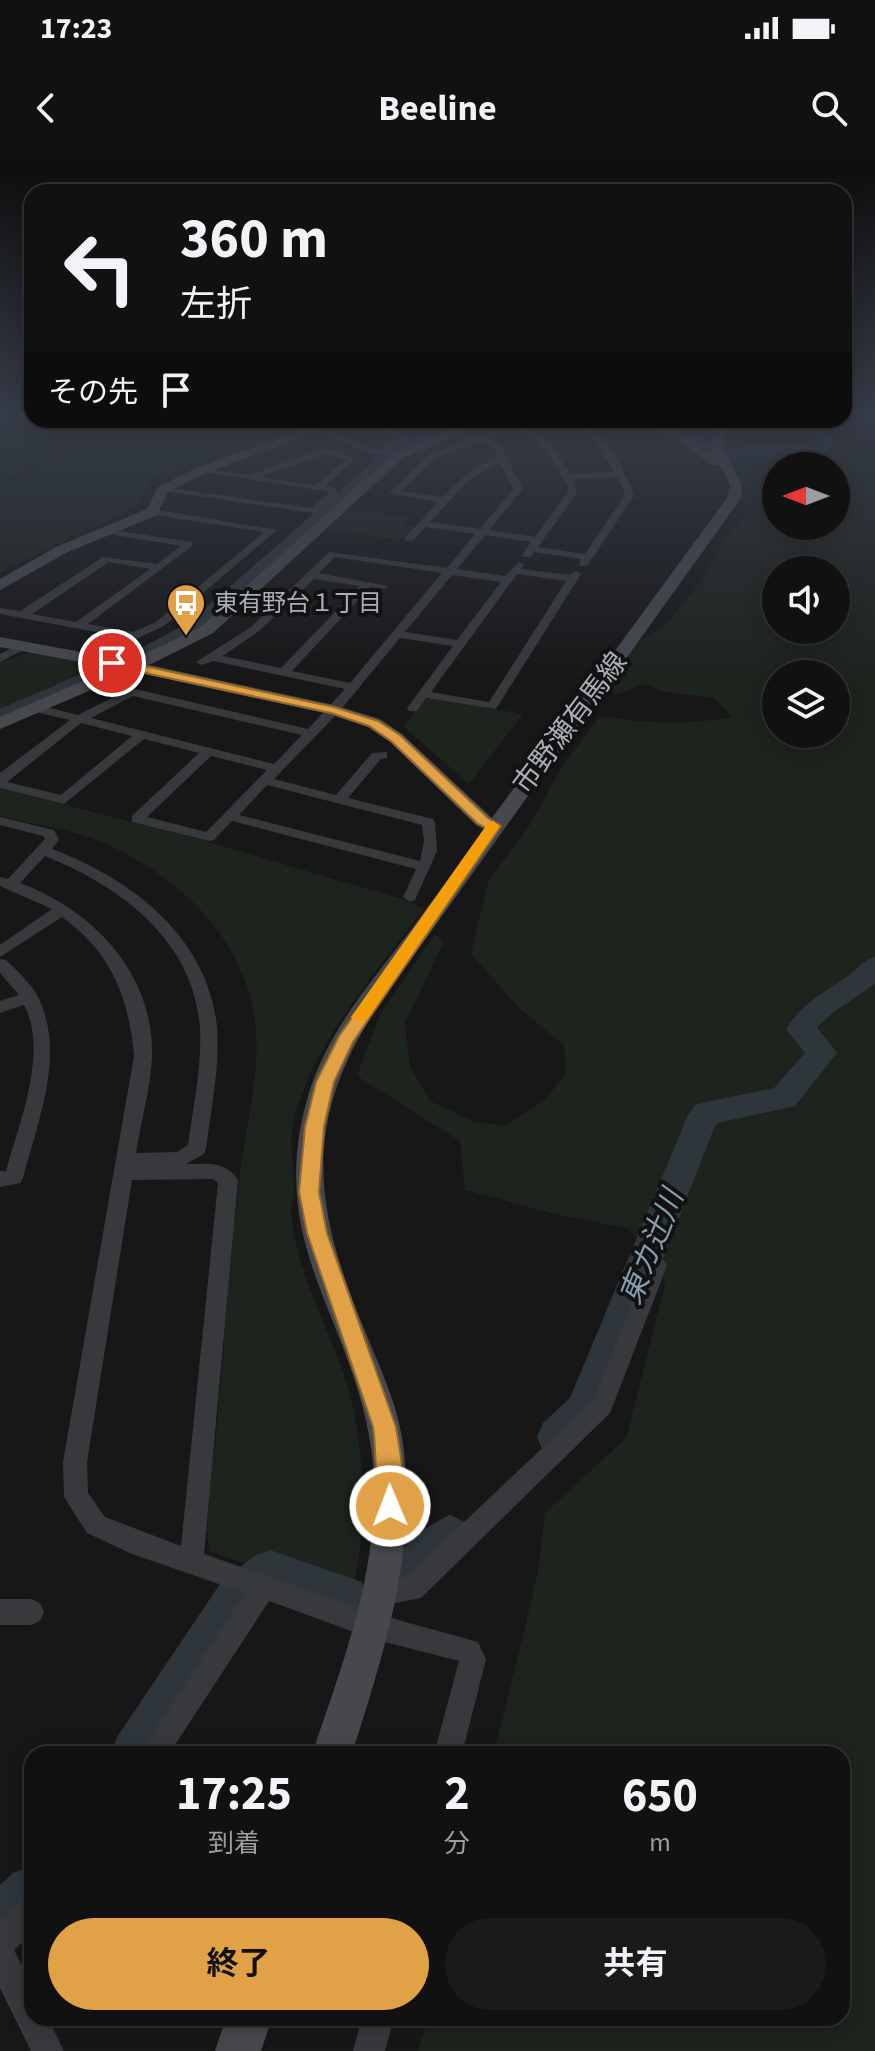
<!DOCTYPE html>
<html lang="ja">
<head>
<meta charset="utf-8">
<style>
  :root { --surface:#111112; --page:#1a1a1b; --text:#f1f3f6; --muted:#9c9d9f; --line:#303132; --accent:#e0a147 }
  body { margin:0; font-family:"Source Sans 3","Noto Sans JP",sans-serif; background:var(--page); color:var(--text); height:100vh; display:flex; flex-direction:column; font-size:30px; white-space:nowrap }
  * { box-sizing:border-box; margin:0 }
  p { font-size:26px; color:var(--muted) }
  .icon { flex:none; width:44px; height:44px; fill:none; stroke:currentColor; stroke-width:2; stroke-linecap:round; stroke-linejoin:round }
  .map { position:relative; flex:1; overflow:hidden }
  .side { position:absolute; left:24px; top:1586px; width:826px; height:280px; display:flex; flex-direction:column; background:var(--surface); border-radius:24px; box-shadow:0 4px 20px #0003,0 0 0 2px var(--line) }
  .side>* { flex:none }
  .guide { position:absolute; left:24px; top:24px; width:828px; height:244px; border-radius:24px; box-shadow:0 4px 20px #0003,0 0 0 2px var(--line); background:#111112; color:var(--text); overflow:hidden }
  .needle { width:52px; rotate:270deg }
  .tools { position:absolute; left:762px; top:292px; display:grid; gap:16px }
  .tools a { display:grid; place-items:center; width:88px; height:88px; border-radius:50%; background:var(--surface); box-shadow:0 4px 20px #0003,0 0 0 2px var(--line); font-size:40px }
  .pin { position:absolute; display:grid; place-items:center; width:68px; height:68px; color:#fff; margin:-34px; border:4px solid #fff; border-radius:50%; box-shadow:0 2px 8px #0007 }
  .me { position:absolute; width:88px; margin:-44px; rotate:359deg; stroke-linejoin:round; filter:drop-shadow(0 0 6px #0008) }
  .turn { display:flex; align-items:center; gap:28px; height:168px; padding:0 24px; font-size:36px }
  .turn .icon { width:104px; height:104px; stroke-width:2.5 }
  .turn b { display:block; font-size:56px; line-height:68px }
  .then { display:flex; align-items:center; height:76px; padding:0 24px; background:#0003; gap:16px; font-size:30px }
  .eta { display:flex; justify-content:space-evenly; align-items:center; height:136px; text-align:center }
  .eta b { font-size:48px; font-weight:700; line-height:56px }
  .cta { display:flex; gap:16px; margin-top:auto; padding:16px 24px }
  .cta a { flex:1; height:92px; border-radius:48px; background:var(--accent); color:#111; font-size:32px; font-weight:700; line-height:92px; text-align:center }
  .cta a+a { background:var(--page); color:var(--text) }
  .status { display:flex; justify-content:space-between; align-items:center; height:56px; padding:0 40px; background:var(--surface); direction:ltr }
  .status svg { height:22px; fill:currentColor }
  header { display:flex; justify-content:space-between; align-items:center; height:104px; padding:0 24px; background:var(--surface); font-size:36px; font-weight:700 }
  .map>svg:first-child { display:block }
</style>
</head>
<body>
<div class="status"><b>17:23</b><svg viewBox="0 0 49 12"><path d="M0 12V9h3v3zM5 12V6h3v6zM10 12V3h3v9zM15 12V0h3v12zM26 1h20v11H26zM47 4h2v5h-2z"/></svg></div>
<header><svg class="icon" aria-label="back" viewBox="0 0 24 24"><path d="M15 5l-7 7 7 7"/></svg>Beeline<svg class="icon" aria-label="search" viewBox="0 0 24 24"><circle cx="10" cy="10" r="6"/><path d="M15 15l6 6"/></svg></header>
<div class="map">
<svg width="875" height="1891" viewBox="0 0 875 1891">
  <rect width="100%" height="100%" fill="#171718"/>
  <!-- green -->
  <g fill="#1d231d" fill-rule="evenodd">
    <path d="M 0,253 L 32,253 L 32,260 L 136,260 L 117,264 L 0,321 Z"/>
    <path d="M 146,260 L 311,260 L 152,317 L 135,347 L 0,413 L 0,327 L 91,281 Z"/>
    <path d="M 723,286 L 740,289 L 806,287 L 875,292 L 875,1891 L 418,1891 L 428,1858 L 842,1858 L 842,1594 L 494,1594 L 537,1417 L 545,1353 L 626,1278 L 665,1126 L 658,1096 L 627,1068 L 563,1056 L 465,1030 L 460,981 L 357,916 L 380,854 L 435,774 L 444,782 L 405,863 L 410,906 L 430,941 L 475,962 L 505,966 L 545,940 L 566,913 L 564,886 L 517,846 L 471,794 L 489,720 L 529,666 L 563,605 L 600,556 C 645,564 687,565 732,557 L 714,538 L 664,532 L 643,524 L 618,534 L 602,529 L 639,481 L 664,467 L 699,424 L 728,374 L 754,348 L 740,341 L 746,328 L 724,295 ZM 776,306 L 836,306 L 836,366 L 776,366 ZM 776,410 L 836,410 L 836,470 L 776,470 ZM 776,514 L 836,514 L 836,574 L 776,574 Z"/>
    <path d="M 349,349 L 408,357 L 404,364 L 418,366 L 408,378 L 398,380 L 328,369 Z"/>
    <path d="M 33,492 L 99,505 L 99,507 L 0,550 L 0,502 Z"/>
    <path d="M 433,538 L 523,554 L 469,624 L 404,567 L 421,541 Z"/>
    <path d="M 0,628 L 198,679 L 399,738 L 424,749 C 378,809 302,896 292,973 C 290,993 295,1013 294,1033 C 294,1040 290,1045 291,1051 C 294,1106 330,1171 347,1224 C 366,1287 369,1378 349,1441 L 209,1391 C 203,1354 214,1303 217,1264 C 225,1178 230,1091 241,1005 C 247,962 259,917 256,873 C 250,780 176,711 94,679 C 65,668 31,664 0,656 Z"/>
  </g>
  <g fill="none" stroke-linecap="round" stroke-linejoin="round">
    <!-- stream -->
    <path stroke="#2e363b" stroke-width="2" d="M 821,270 L 875,265"/>
    <!-- river -->
    <g fill="#2e363b" fill-rule="evenodd">
      <path d="M 463,260 L 484,260 L 415,287 L 391,301 L 202,471 L 157,495 L 0,564 L 0,549 L 143,487 L 188,463 L 381,295 L 405,281 Z"/>
      <path d="M 644,260 L 663,260 L 695,273 L 716,286 L 736,287 L 818,282 L 812,260 L 826,260 L 833,286 L 826,290 L 736,297 L 712,295 Z"/>
      <path d="M 875,797 L 875,824 L 835,851 L 817,867 L 837,893 L 795,946 L 717,963 L 714,968 L 599,1263 L 571,1291 L 557,1296 L 543,1291 L 537,1277 L 543,1263 L 570,1238 L 688,955 L 696,944 L 774,928 L 805,893 L 786,869 C 802,842 825,833 849,815 C 859,808 863,800 875,797 Z"/>
      <path d="M 450,1355 L 465,1362 L 472,1377 C 461,1401 435,1422 411,1432 L 395,1426 L 389,1410 C 399,1385 426,1366 450,1355 Z"/>
      <path d="M 270,1390 L 362,1422 L 368,1438 L 362,1454 L 346,1460 L 276,1436 L 252,1456 L 162,1594 L 110,1594 L 117,1577 L 220,1424 L 254,1396 Z"/>
      <path d="M 32,1706 L 32,1766 L 19,1778 L 0,1786 L 0,1725 L 13,1713 Z"/>
    </g>
    <!-- street -->
    <g fill="#38393d" fill-rule="evenodd">
      <path d="M 352,260 L 364,260 L 412,278 L 385,293 L 375,295 L 311,270 L 318,268 L 376,289 L 401,278 Z"/>
      <path d="M 418,260 C 439,260 463,278 480,276 C 500,274 516,260 536,260 L 521,267 L 548,280 L 570,314 L 614,312 L 594,279 L 564,260 C 575,260 591,267 599,275 C 609,284 633,325 634,336 L 587,406 L 579,406 L 581,399 L 534,392 L 531,397 L 523,397 L 522,395 L 531,382 L 485,375 L 457,409 L 505,416 L 519,402 L 524,405 L 521,409 L 570,415 L 576,411 L 581,414 L 496,549 L 426,538 L 417,551 L 409,551 L 407,548 L 453,486 L 400,478 L 338,553 L 274,619 L 336,635 L 372,593 L 387,592 L 387,598 L 381,599 L 348,638 L 433,659 L 435,662 L 437,691 L 415,740 L 410,742 L 403,737 L 416,709 L 232,661 L 214,680 L 209,681 L 132,662 L 132,656 L 199,593 L 144,579 L 64,644 L 0,628 L 0,613 L 70,560 L 31,551 L 29,548 L 35,544 L 78,555 L 131,528 L 308,569 L 345,529 L 213,501 L 202,505 L 196,502 L 251,467 L 329,392 L 447,408 L 475,374 L 426,367 L 412,381 L 406,381 L 406,377 L 438,342 L 389,333 L 430,294 L 471,279 ZM 513,270 C 544,281 553,299 568,327 L 567,333 L 535,377 L 489,370 L 523,329 L 499,283 L 487,279 ZM 479,282 L 493,287 L 498,297 L 475,307 L 442,337 L 401,331 L 436,298 ZM 500,302 L 513,329 L 480,369 L 430,362 L 469,320 ZM 617,317 L 624,330 L 624,336 L 585,394 L 538,387 L 577,333 L 573,319 ZM 335,397 L 442,413 L 350,523 L 292,511 L 370,427 L 383,429 L 388,426 L 319,413 ZM 517,414 L 566,421 L 489,542 L 431,532 ZM 452,415 L 501,422 L 457,480 L 405,472 ZM 314,419 L 360,426 L 281,508 L 223,496 L 259,471 ZM 133,536 L 302,575 L 274,604 L 91,558 ZM 81,563 L 132,576 L 61,635 L 7,622 ZM 211,596 L 267,610 L 206,672 L 147,657 ZM 267,625 L 422,665 L 424,681 L 420,701 L 239,655 Z"/>
      <path d="M 325,288 L 355,299 L 325,326 L 336,328 L 338,336 L 321,351 L 314,353 L 158,330 L 163,327 L 311,348 L 330,332 L 196,311 L 200,308 L 249,315 ZM 325,294 L 345,300 L 316,325 L 260,317 Z"/>
      <path d="M 152,349 L 277,370 L 164,466 L 91,500 L 81,498 L 123,477 L 0,454 L 0,448 L 20,451 L 103,397 L 157,404 L 181,386 L 108,374 L 105,373 L 105,369 L 192,382 L 192,386 L 88,464 L 133,472 L 156,462 L 264,372 L 149,354 L 147,352 ZM 109,402 L 150,409 L 76,462 L 32,454 Z"/>
      <path d="M 21,484 L 31,486 L 0,502 L 0,494 Z"/>
      <path d="M 0,657 L 54,670 L 59,680 L 52,689 C 131,719 208,776 217,867 C 220,907 211,949 206,989 L 204,994 L 186,1004 C 207,1004 225,1000 238,1020 L 204,1394 L 373,1453 L 478,1482 L 486,1499 L 462,1594 L 434,1594 L 459,1501 L 373,1479 L 269,1441 L 169,1594 L 139,1594 L 245,1433 L 132,1394 L 87,1373 L 64,1337 L 63,1302 L 134,896 C 129,837 111,792 62,757 L 0,797 L 0,785 L 52,749 L 0,726 L 0,717 L 8,719 L 45,679 L 43,676 L 0,665 ZM 45,696 C 120,726 195,781 200,869 C 202,908 193,947 188,985 L 177,992 L 136,993 C 141,961 151,927 152,896 C 154,813 93,750 20,723 ZM 213,1019 L 218,1023 L 181,1386 L 105,1357 L 88,1333 L 87,1302 L 132,1020 Z"/>
      <path d="M 0,799 L 6,800 C 17,811 31,823 38,837 C 66,893 38,961 23,1018 L 20,1023 L 0,1027 L 0,1011 L 6,1011 C 19,964 49,891 24,845 L 0,853 L 0,841 L 19,835 L 0,813 Z"/>
      <path d="M 657,1097 L 664,1100 L 667,1106 L 610,1253 L 421,1438 L 380,1446 L 371,1442 L 367,1433 L 371,1424 L 406,1417 L 594,1239 L 647,1106 L 650,1100 Z"/>
      <path d="M 0,1439 L 31,1439 L 40,1443 L 44,1452 L 40,1461 L 31,1465 L 0,1465 Z"/>
      <path d="M 32,1739 L 32,1773 L 14,1790 L 32,1826 L 32,1858 L 48,1858 L 64,1891 L 31,1891 L 0,1828 L 0,1761 L 21,1743 Z"/>
      <path d="M 362,1858 L 394,1858 L 385,1891 L 353,1891 Z"/>
    </g>
    <!-- secondary -->
    <g fill="#46484d" fill-rule="evenodd">
      <path d="M 329,260 L 346,260 L 204,314 L 168,332 L 157,355 L 66,393 L 0,430 L 0,419 L 56,387 L 147,349 L 158,327 L 196,308 Z"/>
      <path d="M 478,260 L 495,260 L 403,298 L 213,473 L 149,505 L 334,545 L 380,559 L 402,574 L 492,658 L 727,338 L 730,325 L 720,306 L 713,305 L 677,280 L 631,260 C 663,260 689,277 715,295 L 712,289 L 714,260 L 726,260 L 724,289 L 742,325 L 741,338 L 382,840 C 303,957 311,1040 363,1166 C 379,1206 400,1248 404,1292 C 416,1397 383,1495 352,1594 L 312,1594 C 345,1497 386,1392 371,1287 C 351,1154 265,1085 308,936 C 327,871 373,820 413,767 C 437,735 460,702 484,669 L 476,665 L 390,582 L 368,567 L 329,554 L 145,514 L 133,512 L 0,569 L 0,557 L 113,508 L 0,487 L 0,477 L 130,501 L 201,467 L 395,292 Z"/>
      <path d="M 226,1858 L 272,1858 L 261,1891 L 215,1891 Z"/>
    </g>
  </g>
  <!-- sky -->
  <linearGradient id="sky" x2="0" y2="1"><stop stop-color="#0d0d0d"/><stop offset="0.49" stop-color="#363c48"/><stop offset="1" stop-color="#363c48" stop-opacity="0"/></linearGradient>
  <rect width="875" height="518" fill="url(#sky)"/>
  <!-- route -->
  <path fill="#e0a147" stroke="#92692e" stroke-width="2" d="M 112,499 L 334,547 L 378,561 L 400,575 L 488,658 L 501,666 L 353,882 L 334,922 L 324,967 L 319,1032 L 327,1073 L 396,1267 C 400,1293 409,1330 399,1354 L 390,1358 L 382,1354 C 374,1336 377,1291 373,1267 L 307,1073 L 299,1032 L 305,967 L 316,922 L 339,876 L 486,668 L 478,664 L 391,581 L 369,566 L 331,553 L 108,505 L 106,503 Z"/>
  <!-- slow -->
  <path fill="#f59e0b" d="M 493,661 L 500,666 L 366,861 L 354,861 L 351,857 L 354,853 L 488,663 Z"/>
  <!-- icons -->
  <defs>
    <g id="bus-pin" transform="scale(2)"><path d="M0 17L-7.5 6A9.5 9.5 0 1 1 7.5 6Z" fill="#e0a147" stroke="#121213"/><path d="M-5-6H5V4H4V6H2V4H-2V6H-4V4H-5ZM-3.5-4V0h7V-4ZM-3.5 1.2v1.5H-2V1.2ZM2 1.2v1.5H3.5V1.2Z" fill="#fff"/></g>
  </defs>
  <g fill-rule="evenodd">
    <use href="#bus-pin" x="186" y="443"/>
  </g>
  <g text-anchor="middle" dominant-baseline="central" stroke-width="8" stroke-linejoin="round" paint-order="stroke">
    <!-- far-poi labels -->
    <g font-size="24" fill="#aaafb7" stroke="#121213" text-anchor="start">
      <text x="214" y="443">東有野台１丁目</text>
    </g>
    <!-- street labels -->
    <g font-size="28" fill="#aaafb7" stroke="#121213">
      <text transform="translate(570 563) rotate(-53)">市野瀬有馬線</text>
    </g>
    <!-- water labels -->
    <g font-size="30" font-style="italic" fill="#859eae" stroke="#121213">
      <text transform="translate(652 1087) rotate(-68)">東カ辻川</text>
    </g>
  </g>
</svg>
<div class="tools">
<a><svg class="needle" viewBox="-14 -14 28 28"><path d="M0-13l5 13h-10z" fill="#e53935"/><path d="M0 13l5-13h-10z" fill="#9c9d9f"/></svg></a>
<a><svg class="icon" aria-label="sound" viewBox="0 0 24 24"><path d="M4 9h4l5-4v14l-5-4H4zM17 9q2 3 0 6"/></svg></a>
<a><svg class="icon" aria-label="layers" viewBox="0 0 24 24"><path d="M12 4l9 5-9 5-9-5zM3 14l9 5 9-5"/></svg></a>
</div>
<div class="pin" style="left:112px;top:503px;background:#d93025"><svg class="icon" aria-label="arrive" viewBox="0 0 24 24"><path d="M6 21V4h12l-3 4 3 4H6"/></svg></div>
<svg class="me" style="left:390px;top:1346px" viewBox="-20 -20 40 40"><circle r="17" fill="#e0a147" stroke="#fff" stroke-width="3"/><path d="M0-11L8 9 0 5-8 9z" fill="#fff"/></svg>
<div class="guide">
<div class="turn"><svg class="icon" aria-label="left" viewBox="0 0 24 24"><path d="M17 20v-9H6M10 6l-5 5 5 5"/></svg><div><b>360 m</b>左折</div></div>
<div class="then">その先<svg class="icon" aria-label="arrive" viewBox="0 0 24 24"><path d="M6 21V4h12l-3 4 3 4H6"/></svg></div>
</div>
<section class="side">
<div class="eta">
<div><b>17:25</b><p>到着</p></div>
<div><b>2</b><p>分</p></div>
<div><b>650</b><p>m</p></div>
</div>
<div class="cta"><a>終了</a><a>共有</a></div>
</section>
</div>
</body>
</html>
